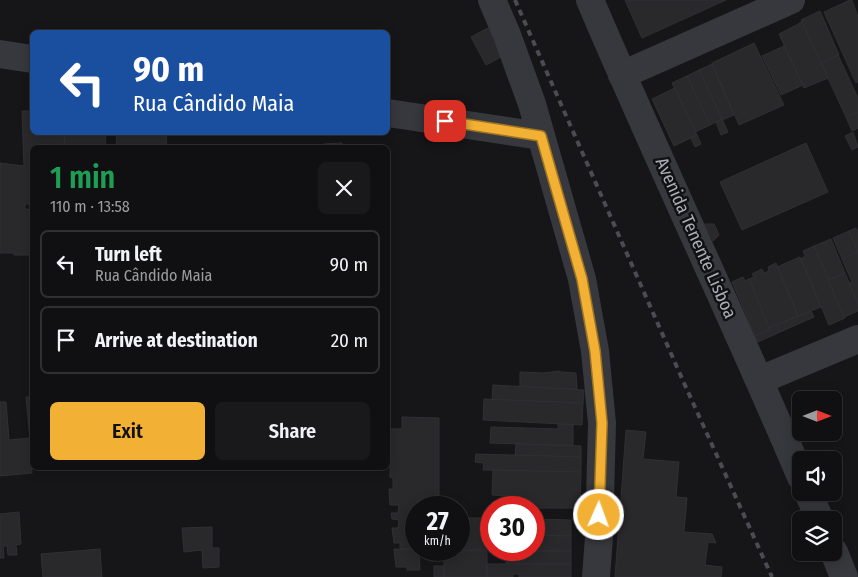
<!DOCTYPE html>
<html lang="en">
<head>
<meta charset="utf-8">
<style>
  :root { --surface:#101012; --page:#19191b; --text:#f1f3f6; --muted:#9c9d9f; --line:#303032; --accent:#f2b134 }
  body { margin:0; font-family:"Fira Sans Condensed",sans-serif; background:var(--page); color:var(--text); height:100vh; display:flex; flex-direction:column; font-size:19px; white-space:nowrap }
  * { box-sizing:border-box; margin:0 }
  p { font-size:16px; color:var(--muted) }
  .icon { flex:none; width:28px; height:28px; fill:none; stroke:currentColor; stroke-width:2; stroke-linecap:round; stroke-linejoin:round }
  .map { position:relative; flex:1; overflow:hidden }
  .panel { position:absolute; left:30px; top:145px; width:360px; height:325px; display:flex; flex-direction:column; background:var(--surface); border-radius:8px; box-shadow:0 2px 12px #0003,0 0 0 1px var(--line) }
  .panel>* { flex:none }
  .banner { position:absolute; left:30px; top:30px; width:360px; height:105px; border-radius:8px; box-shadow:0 2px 12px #0003,0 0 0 1px var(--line); background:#1a4fa0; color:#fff; overflow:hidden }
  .needle { width:32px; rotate:90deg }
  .tools { position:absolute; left:792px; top:391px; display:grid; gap:10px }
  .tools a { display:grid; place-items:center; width:50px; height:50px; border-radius:8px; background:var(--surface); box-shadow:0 2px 12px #0003,0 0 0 1px var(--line); font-size:25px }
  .speed { position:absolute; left:405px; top:496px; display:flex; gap:10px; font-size:25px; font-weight:700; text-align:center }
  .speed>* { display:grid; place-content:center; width:65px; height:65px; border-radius:50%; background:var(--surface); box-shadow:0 2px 12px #0003,0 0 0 1px var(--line); line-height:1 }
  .speed small { font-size:12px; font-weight:400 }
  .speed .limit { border:8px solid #d22; background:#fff; color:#111 }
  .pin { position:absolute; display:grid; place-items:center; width:42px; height:42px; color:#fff; margin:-21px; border-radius:10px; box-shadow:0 2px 8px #0006 }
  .me { position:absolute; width:55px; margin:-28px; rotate:2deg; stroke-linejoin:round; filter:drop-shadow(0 0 4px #0008) }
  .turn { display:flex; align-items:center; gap:18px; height:105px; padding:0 20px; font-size:22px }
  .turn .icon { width:65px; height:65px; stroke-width:2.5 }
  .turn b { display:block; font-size:35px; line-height:42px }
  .round { display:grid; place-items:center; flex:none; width:52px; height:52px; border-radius:8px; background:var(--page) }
  .headline { display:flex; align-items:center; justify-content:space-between; height:85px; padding:0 20px }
  h1 { font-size:30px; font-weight:600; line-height:38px; color:#1e9e55 }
  .action { display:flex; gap:10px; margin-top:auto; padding:10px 20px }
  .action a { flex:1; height:58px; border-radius:8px; background:var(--accent); color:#111; font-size:20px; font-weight:600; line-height:58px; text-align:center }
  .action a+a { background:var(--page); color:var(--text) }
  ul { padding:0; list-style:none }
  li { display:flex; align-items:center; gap:15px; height:68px; margin:0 10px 8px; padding:0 10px; border:2px solid var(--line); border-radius:8px }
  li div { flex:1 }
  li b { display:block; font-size:19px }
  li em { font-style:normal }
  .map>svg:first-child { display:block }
</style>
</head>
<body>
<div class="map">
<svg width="858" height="577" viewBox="0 0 858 577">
  <rect width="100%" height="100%" fill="#161618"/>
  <!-- building -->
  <g fill="#29292c" stroke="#303034">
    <path d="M 625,0 L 726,0 L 642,38 Z"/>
    <path d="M 850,0 L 852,0 L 858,17 L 858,82 L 856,83 L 824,12 Z"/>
    <path d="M 820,11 L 839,55 L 821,63 L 801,20 Z"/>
    <path d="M 802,22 L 828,78 L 804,88 L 779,34 Z"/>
    <path d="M 490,27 L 503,56 L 486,65 L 471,37 Z"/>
    <path d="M 754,43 L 784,105 L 739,125 L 712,63 Z"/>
    <path d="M 784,46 L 803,85 L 781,95 L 762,56 Z"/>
    <path d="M 838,55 L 858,98 L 858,112 L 846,117 L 821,63 Z"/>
    <path d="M 712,64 L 734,115 L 722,120 L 699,70 Z"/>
    <path d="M 699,70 L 722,119 L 710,125 L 687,76 Z"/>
    <path d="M 687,76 L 710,125 L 695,132 L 672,83 Z"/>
    <path d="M 675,88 L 697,135 L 674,146 L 652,99 Z"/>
    <path d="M 22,111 L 32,111 L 32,132 L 64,132 L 65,148 L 32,148 L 32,204 L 25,204 L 25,209 L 32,210 L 32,255 L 14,255 L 14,253 L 0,253 L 0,163 L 24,166 Z"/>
    <path d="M 858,112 L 858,128 L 852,131 L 846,117 Z"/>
    <path d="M 722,119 L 728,132 L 721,135 L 716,122 Z"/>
    <path d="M 64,132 L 105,132 L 106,148 L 65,148 Z"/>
    <path d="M 116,132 L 166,132 L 167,148 L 117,148 Z"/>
    <path d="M 853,132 L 858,147 L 852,150 L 845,136 Z"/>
    <path d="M 697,135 L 701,144 L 695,147 L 691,138 Z"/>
    <path d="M 342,143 L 342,148 L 308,148 L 323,147 L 323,144 Z"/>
    <path d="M 806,143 L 828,192 L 742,230 L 720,182 Z"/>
    <path d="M 705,224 L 714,224 L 719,235 L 713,241 Z"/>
    <path d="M 856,228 L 858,232 L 858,252 L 849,231 Z"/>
    <path d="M 849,231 L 858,252 L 842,259 L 833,238 Z"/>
    <path d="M 831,239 L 845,273 L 828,280 L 814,246 Z"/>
    <path d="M 814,246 L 845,318 L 829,325 L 801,259 L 805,256 L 803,251 Z"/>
    <path d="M 858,252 L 858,304 L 849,283 L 852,282 L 842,259 Z"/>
    <path d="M 800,257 L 821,307 L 798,316 L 777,267 Z"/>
    <path d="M 776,263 L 798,316 L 769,328 L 749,279 L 754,277 L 752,274 L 762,269 L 764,273 L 769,271 L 768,267 Z"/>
    <path d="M 845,273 L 858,304 L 858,311 L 844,317 L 828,280 Z"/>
    <path d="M 743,277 L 745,281 L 749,279 L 770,330 L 755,336 L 732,282 Z"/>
    <path d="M 811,311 L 814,317 L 780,332 L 776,325 Z"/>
    <path d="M 776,325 L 780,332 L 758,342 L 755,336 L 770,330 L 769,328 Z"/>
    <path d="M 560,371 L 560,372 L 576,373 L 577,389 L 520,387 L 520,372 L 543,373 Z"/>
    <path d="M 493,385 L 584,390 L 583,403 L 492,400 Z"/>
    <path d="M 26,397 L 32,397 L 32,439 L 30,439 Z"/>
    <path d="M 484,399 L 583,403 L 582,425 L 483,420 Z"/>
    <path d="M 0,402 L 6,402 L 9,440 L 30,438 L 32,473 L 0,476 Z"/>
    <path d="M 402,417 L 439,418 L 439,508 L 416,508 L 416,549 L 400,549 L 400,543 L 394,543 L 392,528 L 398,528 L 399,520 L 392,519 L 391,513 L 398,513 L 399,505 L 390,505 L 389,489 L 393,489 L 393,478 L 390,477 L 390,429 L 402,429 Z"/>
    <path d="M 558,424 L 573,425 L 573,446 L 490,443 L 491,427 L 558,429 Z"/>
    <path d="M 626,430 L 646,432 L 643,459 L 679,462 L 676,497 L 687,498 L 684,532 L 712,534 L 716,543 L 708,542 L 705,565 L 722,567 L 721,577 L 615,577 Z"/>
    <path d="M 516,444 L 581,446 L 581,457 L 515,455 Z"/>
    <path d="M 476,454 L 581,457 L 581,472 L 483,470 L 484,463 L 475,462 Z"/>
    <path d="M 493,470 L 581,472 L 580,508 L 517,508 L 518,497 L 492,495 Z"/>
    <path d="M 19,512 L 21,544 L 16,545 L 17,555 L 8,555 L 7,546 L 3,546 L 4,558 L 0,558 L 0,514 Z"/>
    <path d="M 459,518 L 490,518 L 490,550 L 463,550 L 463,540 L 459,540 Z"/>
    <path d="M 534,519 L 571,520 L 571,536 L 534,535 Z"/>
    <path d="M 212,527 L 212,548 L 219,548 L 219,567 L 203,568 L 202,550 L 184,552 L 182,528 Z"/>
    <path d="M 534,535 L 571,536 L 571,551 L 493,550 L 534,550 Z"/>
    <path d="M 100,549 L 102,577 L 43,577 L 41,554 Z"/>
    <path d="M 394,549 L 419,550 L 420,570 L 407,570 L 407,567 L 396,567 Z"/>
    <path d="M 444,550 L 487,551 L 487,577 L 444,577 Z"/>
    <path d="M 498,551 L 571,551 L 571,564 L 506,564 L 507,558 L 498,557 Z"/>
    <path d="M 487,564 L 571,564 L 571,577 L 519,577 L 519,574 L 513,574 L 513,577 L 487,577 Z"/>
    <rect x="434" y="566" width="10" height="11"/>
  </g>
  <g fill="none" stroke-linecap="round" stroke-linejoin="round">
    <!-- minor -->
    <g stroke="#37383d" stroke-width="28">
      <path d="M 492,0 L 507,35 L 532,104 L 582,279 L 595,351 L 602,423 L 599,537 L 596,577"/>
      <path d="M 590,0 C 658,160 733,317 801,477"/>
      <path d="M 0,54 L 32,59"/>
      <path d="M 622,75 L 791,0"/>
      <path d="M 388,113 L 541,136"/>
      <path d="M 760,380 L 858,339"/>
      <path d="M 808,492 L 820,520"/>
      <path d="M 834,552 L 844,577"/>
    </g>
    <!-- rail -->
    <path stroke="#4a4c52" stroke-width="4" stroke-dasharray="6 5" stroke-linecap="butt" d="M 515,0 L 684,383 L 772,577"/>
  </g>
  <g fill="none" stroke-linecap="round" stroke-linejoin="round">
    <!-- route casing -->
    <g stroke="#9d7322" stroke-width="12">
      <path id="route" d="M 445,121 L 541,136 L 582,279 L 595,351 L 602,423 L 599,515"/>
    </g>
    <!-- route -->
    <use href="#route" stroke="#f2b134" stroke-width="9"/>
  </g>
  <g text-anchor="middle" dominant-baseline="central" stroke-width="5" stroke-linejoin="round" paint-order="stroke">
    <!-- street labels -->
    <g font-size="18" fill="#a8adb8" stroke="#111113">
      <text transform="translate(696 238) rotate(66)">Avenida Tenente Lisboa</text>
    </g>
  </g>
</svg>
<div class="tools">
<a><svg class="needle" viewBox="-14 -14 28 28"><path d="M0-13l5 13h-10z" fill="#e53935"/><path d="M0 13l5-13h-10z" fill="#9c9d9f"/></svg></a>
<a><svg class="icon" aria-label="sound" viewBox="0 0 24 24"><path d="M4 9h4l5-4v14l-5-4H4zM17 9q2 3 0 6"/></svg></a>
<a><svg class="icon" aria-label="layers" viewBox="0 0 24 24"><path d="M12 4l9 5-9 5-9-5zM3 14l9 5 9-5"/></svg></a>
</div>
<div class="speed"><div>27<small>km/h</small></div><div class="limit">30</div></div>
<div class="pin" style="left:445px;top:121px;background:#d93025"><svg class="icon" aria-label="arrive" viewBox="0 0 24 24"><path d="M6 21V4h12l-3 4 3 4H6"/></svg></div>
<svg class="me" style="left:599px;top:515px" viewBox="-20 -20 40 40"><circle r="17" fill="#f2b134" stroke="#fff" stroke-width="3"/><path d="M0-11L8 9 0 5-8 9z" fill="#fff"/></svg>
<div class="banner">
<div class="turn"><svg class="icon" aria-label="left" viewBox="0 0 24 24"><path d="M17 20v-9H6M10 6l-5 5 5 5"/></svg><div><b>90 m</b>Rua Cândido Maia</div></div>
</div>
<section class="panel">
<div class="headline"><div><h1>1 min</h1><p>110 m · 13:58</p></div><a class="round"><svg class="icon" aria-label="close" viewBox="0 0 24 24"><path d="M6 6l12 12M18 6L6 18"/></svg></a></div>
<ul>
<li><svg class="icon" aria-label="left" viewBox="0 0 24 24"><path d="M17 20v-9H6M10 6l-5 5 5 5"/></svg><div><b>Turn left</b><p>Rua Cândido Maia</p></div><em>90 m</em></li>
<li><svg class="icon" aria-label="arrive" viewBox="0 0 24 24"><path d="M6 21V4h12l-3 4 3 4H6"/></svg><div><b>Arrive at destination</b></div><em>20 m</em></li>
</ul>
<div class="action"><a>Exit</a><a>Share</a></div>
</section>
</div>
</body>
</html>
